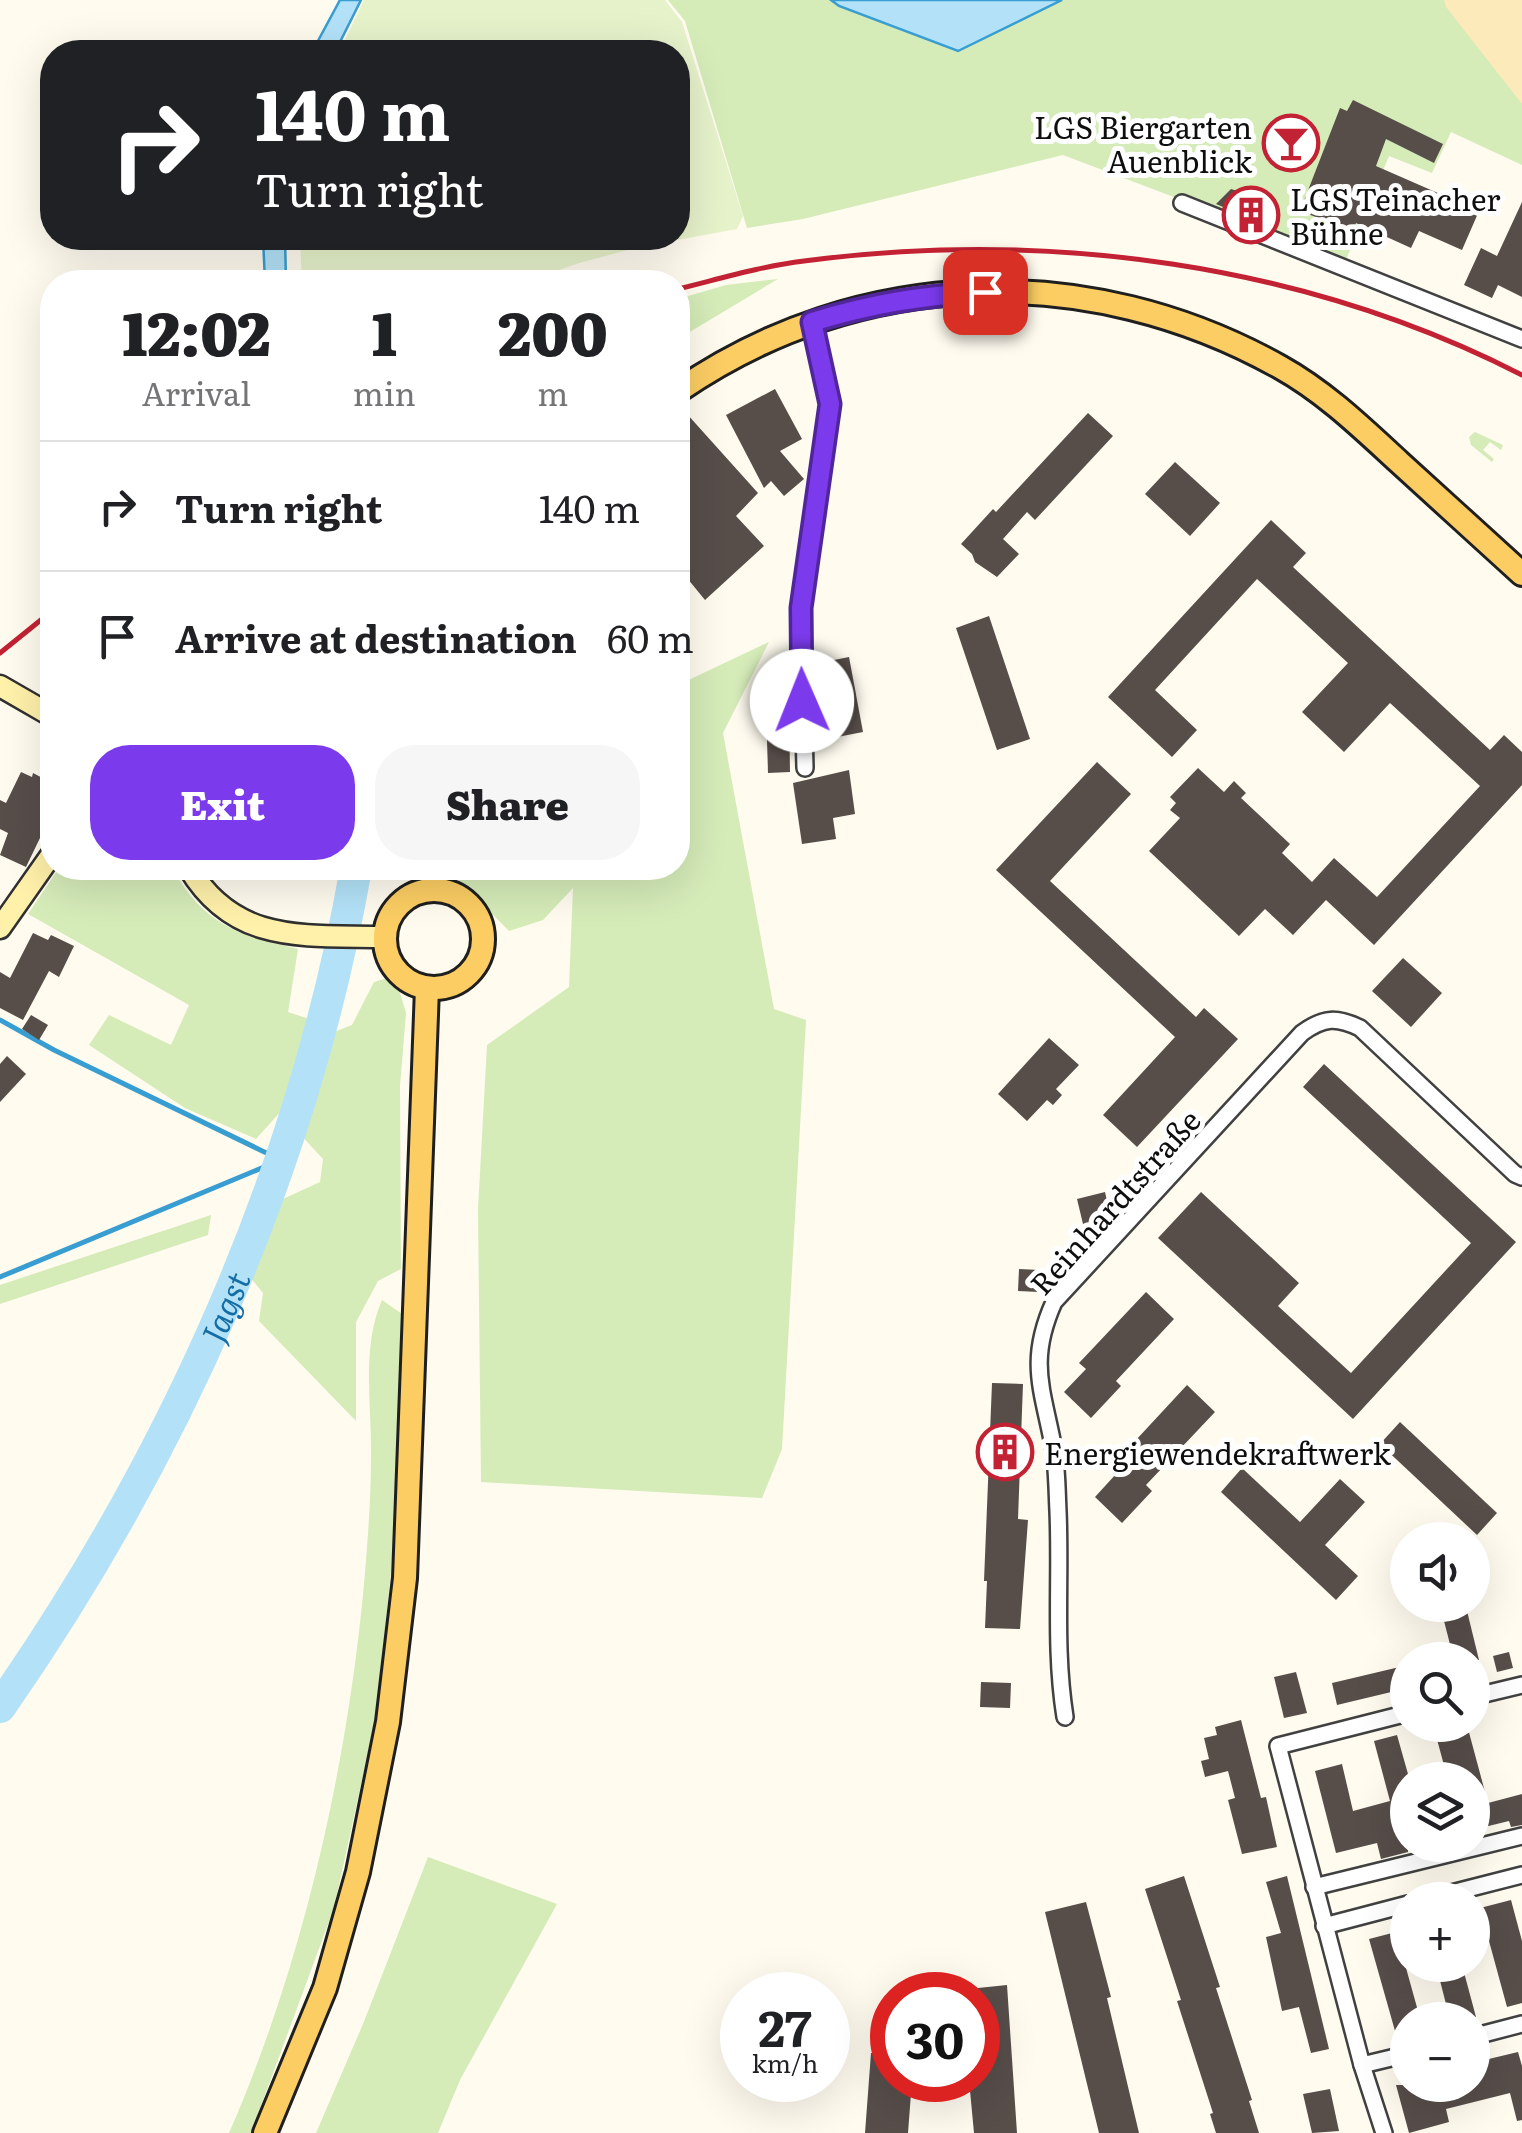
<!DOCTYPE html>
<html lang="en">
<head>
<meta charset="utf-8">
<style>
  :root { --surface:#fff; --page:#f6f6f6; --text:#202124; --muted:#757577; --line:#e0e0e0; --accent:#7c3aed }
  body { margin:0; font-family:Literata,serif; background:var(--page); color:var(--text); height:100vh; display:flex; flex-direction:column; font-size:38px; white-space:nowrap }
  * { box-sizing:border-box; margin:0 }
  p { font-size:32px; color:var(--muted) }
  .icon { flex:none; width:55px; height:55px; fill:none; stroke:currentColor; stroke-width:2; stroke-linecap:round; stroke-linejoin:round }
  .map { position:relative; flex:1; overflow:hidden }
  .drawer { position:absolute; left:40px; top:270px; width:650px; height:610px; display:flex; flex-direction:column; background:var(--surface); border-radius:40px; box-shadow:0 10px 40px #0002 }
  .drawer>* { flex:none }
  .top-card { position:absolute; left:40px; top:40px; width:650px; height:210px; border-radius:40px; box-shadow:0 10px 40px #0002; background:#202124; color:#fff; overflow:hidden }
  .buttons { position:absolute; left:1390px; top:1522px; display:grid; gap:20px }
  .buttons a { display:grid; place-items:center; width:100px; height:100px; border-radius:50%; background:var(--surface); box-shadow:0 10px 40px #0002; font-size:50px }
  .speed { position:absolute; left:720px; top:1972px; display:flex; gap:20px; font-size:50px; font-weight:700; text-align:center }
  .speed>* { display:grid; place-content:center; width:130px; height:130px; border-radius:50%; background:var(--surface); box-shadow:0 10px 40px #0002; line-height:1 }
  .speed small { font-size:25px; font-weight:400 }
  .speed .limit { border:15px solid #d22; background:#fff; color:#111 }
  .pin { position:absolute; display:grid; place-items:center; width:85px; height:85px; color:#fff; margin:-42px; border-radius:20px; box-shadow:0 5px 15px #0006 }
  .me { position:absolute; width:110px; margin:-55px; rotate:359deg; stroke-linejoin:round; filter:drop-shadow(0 0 8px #0008) }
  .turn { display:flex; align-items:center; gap:35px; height:210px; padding:0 50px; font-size:45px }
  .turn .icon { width:130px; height:130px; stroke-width:2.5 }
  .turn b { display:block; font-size:70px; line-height:85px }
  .eta { display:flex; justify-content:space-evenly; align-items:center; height:170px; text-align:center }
  .eta b { font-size:60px; font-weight:800; line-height:70px }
  .cta { display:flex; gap:20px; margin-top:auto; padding:20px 50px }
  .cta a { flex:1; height:115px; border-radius:40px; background:var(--accent); color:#fff; font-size:40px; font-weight:800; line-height:115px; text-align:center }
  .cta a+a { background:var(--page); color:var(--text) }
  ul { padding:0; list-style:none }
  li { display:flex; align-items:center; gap:30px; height:130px; padding:0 50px; border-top:2px solid var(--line) }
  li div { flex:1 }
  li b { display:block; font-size:38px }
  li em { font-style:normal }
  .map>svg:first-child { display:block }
</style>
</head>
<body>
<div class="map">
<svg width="1522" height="2133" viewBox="0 0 1522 2133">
  <rect width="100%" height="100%" fill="#fffbef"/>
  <!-- green -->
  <g fill="#d5ebb8">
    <path d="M 668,0 L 1522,0 L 1522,165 L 1451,132 L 1432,173 L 1389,156 L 1345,262 L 1063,155 L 803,219 L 747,228 L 685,21 Z"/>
    <path d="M 778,279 L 678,339 L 678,299 L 726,285 Z"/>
    <path d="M 1475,432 L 1503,445 L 1501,450 L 1490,442 L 1483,450 L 1494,459 L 1492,462 L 1471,445 L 1469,437 Z"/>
    <path d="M 769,642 L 723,733 L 774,1009 L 806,1020 L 782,1449 L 762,1498 L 481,1482 L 478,1209 L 487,1045 L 569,987 L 573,888 L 543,920 L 509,931 L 447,868 L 678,868 L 678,685 Z"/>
    <path d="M 59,868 L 126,868 L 156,877 L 175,873 C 207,927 240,935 298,949 L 288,1012 L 309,1019 L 282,1110 L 256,1139 L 185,1108 L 89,1045 L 109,1015 L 171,1045 L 189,1005 L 28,914 Z"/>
    <path d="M 395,976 L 406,1013 L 400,1086 L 401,1269 L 378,1281 L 356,1322 L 356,1421 L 259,1321 L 263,1293 L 244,1270 L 283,1199 L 320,1182 L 323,1159 L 298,1132 L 334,1032 L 352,1025 L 374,982 Z"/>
    <path d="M 211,1215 L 208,1235 L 0,1304 L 0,1285 Z"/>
    <path d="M 382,1300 L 402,1314 L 397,1511 L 377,1711 L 334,1908 L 251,2133 L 229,2133 C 302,1966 345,1776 363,1595 C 367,1550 371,1503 371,1458 C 372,1407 361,1347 382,1300 Z"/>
    <path d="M 428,1857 L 557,1904 L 460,2080 L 438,2133 L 316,2133 L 363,2024 Z"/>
  </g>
  <!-- sand -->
  <path fill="#fceabb" d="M 1444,0 L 1522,0 L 1522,104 L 1446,7 Z"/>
  <!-- pitch -->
  <path fill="#e6f2ca" d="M 364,0 L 665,0 L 682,22 L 743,216 L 737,229 L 639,247 L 579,263 L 525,282 L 302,282 L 300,238 L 678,238 L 678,52 L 339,52 Z"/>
  <!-- water -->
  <g fill="#b3e2f8" stroke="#389dd1" stroke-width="2.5">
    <path d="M 340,0 L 361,0 L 335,52 L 312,52 Z"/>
    <path d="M 831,0 L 1062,0 L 958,51 L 839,6 Z"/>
    <path d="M 263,238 L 285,238 L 286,282 L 265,282 Z"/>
  </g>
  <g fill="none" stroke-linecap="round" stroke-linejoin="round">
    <!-- stream -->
    <g stroke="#389dd1" stroke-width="5">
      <path d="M 0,1020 L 54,1050 L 281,1160"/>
      <path d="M 0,1277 L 281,1160"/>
    </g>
    <!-- river -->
    <path stroke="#b3e2f8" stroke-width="32" id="s1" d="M 0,1707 C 175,1456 303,1171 356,868"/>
  </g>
  <!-- building -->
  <g fill="#574e4a">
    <path d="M 1353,100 L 1443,144 L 1434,163 L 1386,139 L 1376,166 L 1479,211 L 1462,250 L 1419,231 L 1411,248 L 1356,223 L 1353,231 L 1300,211 L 1340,108 L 1347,111 Z"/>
    <path d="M 1231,189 L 1266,200 L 1262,223 L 1216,204 Z"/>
    <path d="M 1522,202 L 1522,297 L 1498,285 L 1492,298 L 1464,285 L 1481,248 L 1497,256 Z"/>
    <path d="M 775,389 L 802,439 L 780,451 L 804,479 L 784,496 L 771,481 L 764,488 L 726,415 Z"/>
    <path d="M 1088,413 L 1113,436 L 1035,520 L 1027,512 L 1003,539 L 1019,554 L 997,577 L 975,562 L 972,554 L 961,544 L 993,509 L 996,512 Z"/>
    <path d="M 687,414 L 758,493 L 736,516 L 764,546 L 705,600 L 678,567 L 678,423 Z"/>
    <path d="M 1175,462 L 1220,503 L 1190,536 L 1145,494 Z"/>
    <path d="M 1271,520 L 1306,553 L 1293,567 L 1490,750 L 1504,735 L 1522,752 L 1522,785 L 1374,945 L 1326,900 L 1293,935 L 1265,909 L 1239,936 L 1149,851 L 1180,818 L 1170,810 L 1176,803 L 1170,797 L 1198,768 L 1224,792 L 1234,781 L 1246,793 L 1241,798 L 1290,844 L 1282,853 L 1312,882 L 1334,858 L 1377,897 L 1480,786 L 1390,703 L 1344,752 L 1302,712 L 1348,663 L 1257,579 L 1155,690 L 1197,730 L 1172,757 L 1108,697 Z"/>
    <path d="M 989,616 L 1030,739 L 997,750 L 956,628 Z"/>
    <path d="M 849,657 L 863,732 L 827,739 L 814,664 Z"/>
    <path d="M 766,707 L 789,707 L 790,772 L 768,773 Z"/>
    <path d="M 1097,762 L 1131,794 L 1050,881 L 1196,1017 L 1204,1008 L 1238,1039 L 1137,1147 L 1103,1115 L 1175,1037 L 996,870 Z"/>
    <path d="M 849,770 L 855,814 L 833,818 L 836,839 L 802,844 L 793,783 Z"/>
    <path d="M 21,772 L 32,777 L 33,773 L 52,783 L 52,813 L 26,867 L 0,855 L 8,833 L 0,829 L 0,800 L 6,803 Z"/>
    <path d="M 33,933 L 48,940 L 51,935 L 74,946 L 59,977 L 49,971 L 23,1020 L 0,1008 L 0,972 L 10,978 Z"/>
    <path d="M 1403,958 L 1442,993 L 1411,1027 L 1372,991 Z"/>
    <path d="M 31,1015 L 48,1025 L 39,1040 L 22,1029 Z"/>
    <path d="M 1049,1038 L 1079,1065 L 1056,1089 L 1062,1095 L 1053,1105 L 1047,1100 L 1027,1121 L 998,1094 Z"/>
    <path d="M 7,1056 L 26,1074 L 0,1102 L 0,1064 Z"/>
    <path d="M 1324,1064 L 1516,1242 L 1353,1419 L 1158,1238 L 1201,1192 L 1299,1283 L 1278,1306 L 1351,1373 L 1471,1243 L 1303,1087 Z"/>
    <path d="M 1105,1192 L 1111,1218 L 1083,1224 L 1077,1199 Z"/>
    <path d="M 1019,1269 L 1040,1270 L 1039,1292 L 1018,1291 Z"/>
    <path d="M 1146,1292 L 1174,1319 L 1116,1381 L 1121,1386 L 1091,1418 L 1064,1392 L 1086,1369 L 1079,1363 Z"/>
    <path d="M 992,1383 L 1023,1384 L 1018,1519 L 1028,1520 L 1020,1629 L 985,1628 L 987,1581 L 984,1581 Z"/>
    <path d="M 1187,1385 L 1215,1412 L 1146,1485 L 1152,1491 L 1122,1523 L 1095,1497 L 1116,1474 L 1110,1468 Z"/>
    <path d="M 1400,1422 L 1497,1513 L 1477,1535 L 1380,1444 Z"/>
    <path d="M 1242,1468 L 1300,1522 L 1340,1479 L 1365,1502 L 1325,1545 L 1358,1576 L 1336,1600 L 1221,1492 Z"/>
    <path d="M 1467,1611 L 1479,1660 L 1454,1660 L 1443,1617 Z"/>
    <path d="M 1509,1652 L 1513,1668 L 1497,1672 L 1493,1656 Z"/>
    <path d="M 1408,1665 L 1408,1688 L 1337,1705 L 1332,1683 Z"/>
    <path d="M 1296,1672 L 1307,1713 L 1284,1718 L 1274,1677 Z"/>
    <path d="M 981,1682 L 1011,1683 L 1010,1708 L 980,1707 Z"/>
    <path d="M 1241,1720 L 1261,1798 L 1266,1797 L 1277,1847 L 1242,1854 L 1228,1800 L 1235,1798 L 1228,1771 L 1205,1777 L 1201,1761 L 1209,1759 L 1204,1738 L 1217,1735 L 1215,1727 Z"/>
    <path d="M 1461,1725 L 1467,1725 L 1488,1803 L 1522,1794 L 1522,1825 L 1511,1827 L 1509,1821 L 1472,1830 L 1472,1780 L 1448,1780 L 1435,1732 Z"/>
    <path d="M 1397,1735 L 1408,1774 L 1408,1852 L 1381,1859 L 1377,1843 L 1336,1853 L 1315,1771 L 1342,1764 L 1353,1811 L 1390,1801 L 1374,1741 Z"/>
    <path d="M 1184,1876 L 1220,1987 L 1216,1988 L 1252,2100 L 1249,2101 L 1259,2133 L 1216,2133 L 1210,2114 L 1213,2113 L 1177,2001 L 1181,2000 L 1145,1889 Z"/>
    <path d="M 1287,1876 L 1329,2049 L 1311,2053 L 1299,2007 L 1282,2011 L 1266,1937 L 1281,1933 L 1266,1882 Z"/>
    <path d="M 1511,1900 L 1522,1941 L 1522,2003 L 1507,2007 L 1480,1908 Z"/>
    <path d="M 1086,1902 L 1111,1997 L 1107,1998 L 1139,2133 L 1099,2133 L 1045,1912 Z"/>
    <path d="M 1396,1932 L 1418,2011 L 1446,2004 L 1436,1965 L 1462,1965 L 1476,2017 L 1408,2020 L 1408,2043 L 1399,2045 L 1369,1939 Z"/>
    <path d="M 1007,1985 L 1017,2133 L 974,2133 L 969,2080 L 978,2080 L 978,1988 Z"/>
    <path d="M 1518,2052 L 1522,2066 L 1522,2120 L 1517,2121 L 1510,2093 L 1446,2109 L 1449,2122 L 1409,2133 L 1396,2085 L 1472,2085 L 1472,2063 Z"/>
    <path d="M 871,2053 L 892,2054 L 892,2080 L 912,2080 L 908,2133 L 865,2133 Z"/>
    <path d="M 1330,2089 L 1339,2131 L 1312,2133 L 1303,2094 Z"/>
  </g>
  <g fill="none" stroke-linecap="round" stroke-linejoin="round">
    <!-- street casing -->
    <g stroke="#414141" stroke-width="20">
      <g id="street">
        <path d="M 1182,203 L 1522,339"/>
        <path d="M 805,768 L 801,609 L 830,404 L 812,322"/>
        <path d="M 1472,1697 L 1522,1685"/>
        <path d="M 1065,1717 C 1054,1648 1061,1581 1058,1511 C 1057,1491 1057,1470 1054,1450 C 1043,1390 1027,1362 1054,1302 L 1302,1033 C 1324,1017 1337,1017 1360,1028 L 1515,1174 L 1522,1177"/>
        <path d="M 1314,1887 L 1522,1836"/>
        <path d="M 1424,1900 L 1522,1875"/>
        <path d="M 1324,1926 L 1408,1904"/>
        <path d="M 1472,2037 L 1522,2024"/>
        <path d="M 1362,2065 L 1408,2054"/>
        <path d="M 1384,2133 L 1362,2065 L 1278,1746 L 1408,1713"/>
      </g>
    </g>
    <!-- secondary casing -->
    <g stroke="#303030" stroke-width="25">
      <g id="secondary">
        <path d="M 0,686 L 52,716"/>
        <path d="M 189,868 C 235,945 305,935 385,937"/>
        <path d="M 0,928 L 52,854"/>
      </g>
    </g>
    <!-- primary casing -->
    <g stroke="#1f1f1f" stroke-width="28">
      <g id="primary">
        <path d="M 678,391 C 859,266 1089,260 1280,367 C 1325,392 1362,428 1399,462 C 1440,499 1481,537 1522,574"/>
        <circle cx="434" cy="939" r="49"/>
        <path d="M 265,2133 L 325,1988 L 358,1872 L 388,1722 L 405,1578 L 427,988"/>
      </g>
    </g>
    <!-- street -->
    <use href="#street" stroke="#fff" stroke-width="15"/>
    <!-- secondary -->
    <use href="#secondary" stroke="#fff1aa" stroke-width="20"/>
    <!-- primary -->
    <use href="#primary" stroke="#fbcd63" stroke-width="22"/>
    <!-- rail -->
    <g stroke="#c22233" stroke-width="5">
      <path d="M 678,289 C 719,279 762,266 804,261 C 1047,229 1303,263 1522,375"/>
      <path d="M 0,653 L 52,611"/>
    </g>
  </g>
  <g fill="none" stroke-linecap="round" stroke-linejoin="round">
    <!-- route casing -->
    <g stroke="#51269a" stroke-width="25">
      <path id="route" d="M 802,701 L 801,608 L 830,404 L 812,322 C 874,303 921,296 985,292"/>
    </g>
    <!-- route -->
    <use href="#route" stroke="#7c3aed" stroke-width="18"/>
  </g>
  <!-- icons -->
  <defs>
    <g id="bar-ring" transform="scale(2.875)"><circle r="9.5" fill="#fff" stroke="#c22233" stroke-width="1.5"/><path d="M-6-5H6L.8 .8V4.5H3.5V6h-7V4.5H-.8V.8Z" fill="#c22233"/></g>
    <g id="building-ring" transform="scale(2.875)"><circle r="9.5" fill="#fff" stroke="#c22233" stroke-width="1.5"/><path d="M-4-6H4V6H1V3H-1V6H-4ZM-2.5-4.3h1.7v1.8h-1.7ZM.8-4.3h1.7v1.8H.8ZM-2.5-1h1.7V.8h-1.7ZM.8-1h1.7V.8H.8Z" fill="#c22233"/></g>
  </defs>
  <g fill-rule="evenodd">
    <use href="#bar-ring" x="1291" y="143"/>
    <use href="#building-ring" x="1251" y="215"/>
    <use href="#building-ring" x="1005" y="1452"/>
  </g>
  <g text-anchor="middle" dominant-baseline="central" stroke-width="10" stroke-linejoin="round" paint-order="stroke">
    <!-- poi labels -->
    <g font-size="30" fill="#0e0e0e" stroke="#fff" text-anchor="start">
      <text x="1252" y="126" text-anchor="end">LGS Biergarten<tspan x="1252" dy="34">Auenblick</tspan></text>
      <text x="1290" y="198">LGS Teinacher<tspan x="1290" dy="34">Bühne</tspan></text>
      <text x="1044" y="1452">Energiewendekraftwerk</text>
    </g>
    <!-- street labels -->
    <g font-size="30" fill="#0e0e0e" stroke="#fff">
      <text transform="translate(1114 1201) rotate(-48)">Reinhardtstraße</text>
    </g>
    <!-- water labels -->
    <g font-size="32" font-style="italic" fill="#146da4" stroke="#fff">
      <text stroke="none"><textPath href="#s1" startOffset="460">Jagst</textPath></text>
    </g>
  </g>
</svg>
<div class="buttons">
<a><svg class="icon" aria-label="sound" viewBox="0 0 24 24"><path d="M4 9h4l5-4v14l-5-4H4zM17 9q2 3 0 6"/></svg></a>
<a><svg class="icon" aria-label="search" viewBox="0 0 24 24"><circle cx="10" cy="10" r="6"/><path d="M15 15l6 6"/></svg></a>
<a><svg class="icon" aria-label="layers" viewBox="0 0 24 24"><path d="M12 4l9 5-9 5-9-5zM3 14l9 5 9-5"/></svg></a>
<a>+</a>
<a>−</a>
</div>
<div class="speed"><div>27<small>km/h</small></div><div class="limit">30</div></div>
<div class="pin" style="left:985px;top:292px;background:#d93025"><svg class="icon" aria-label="arrive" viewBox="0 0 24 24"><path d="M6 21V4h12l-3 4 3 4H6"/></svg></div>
<svg class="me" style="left:802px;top:701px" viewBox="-20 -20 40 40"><circle r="19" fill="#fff"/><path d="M0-13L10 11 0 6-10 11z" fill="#7c3aed"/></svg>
<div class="top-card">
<div class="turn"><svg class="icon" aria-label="right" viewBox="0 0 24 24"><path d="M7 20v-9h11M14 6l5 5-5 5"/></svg><div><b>140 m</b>Turn right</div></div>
</div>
<section class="drawer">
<div class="eta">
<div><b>12:02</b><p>Arrival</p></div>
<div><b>1</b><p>min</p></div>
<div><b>200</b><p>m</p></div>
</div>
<ul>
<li><svg class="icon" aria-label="right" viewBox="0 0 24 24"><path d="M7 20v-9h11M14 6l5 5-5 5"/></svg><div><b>Turn right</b></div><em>140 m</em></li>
<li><svg class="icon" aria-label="arrive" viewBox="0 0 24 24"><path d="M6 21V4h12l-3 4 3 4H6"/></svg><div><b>Arrive at destination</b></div><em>60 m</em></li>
</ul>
<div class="cta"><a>Exit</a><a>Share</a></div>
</section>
</div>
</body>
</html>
